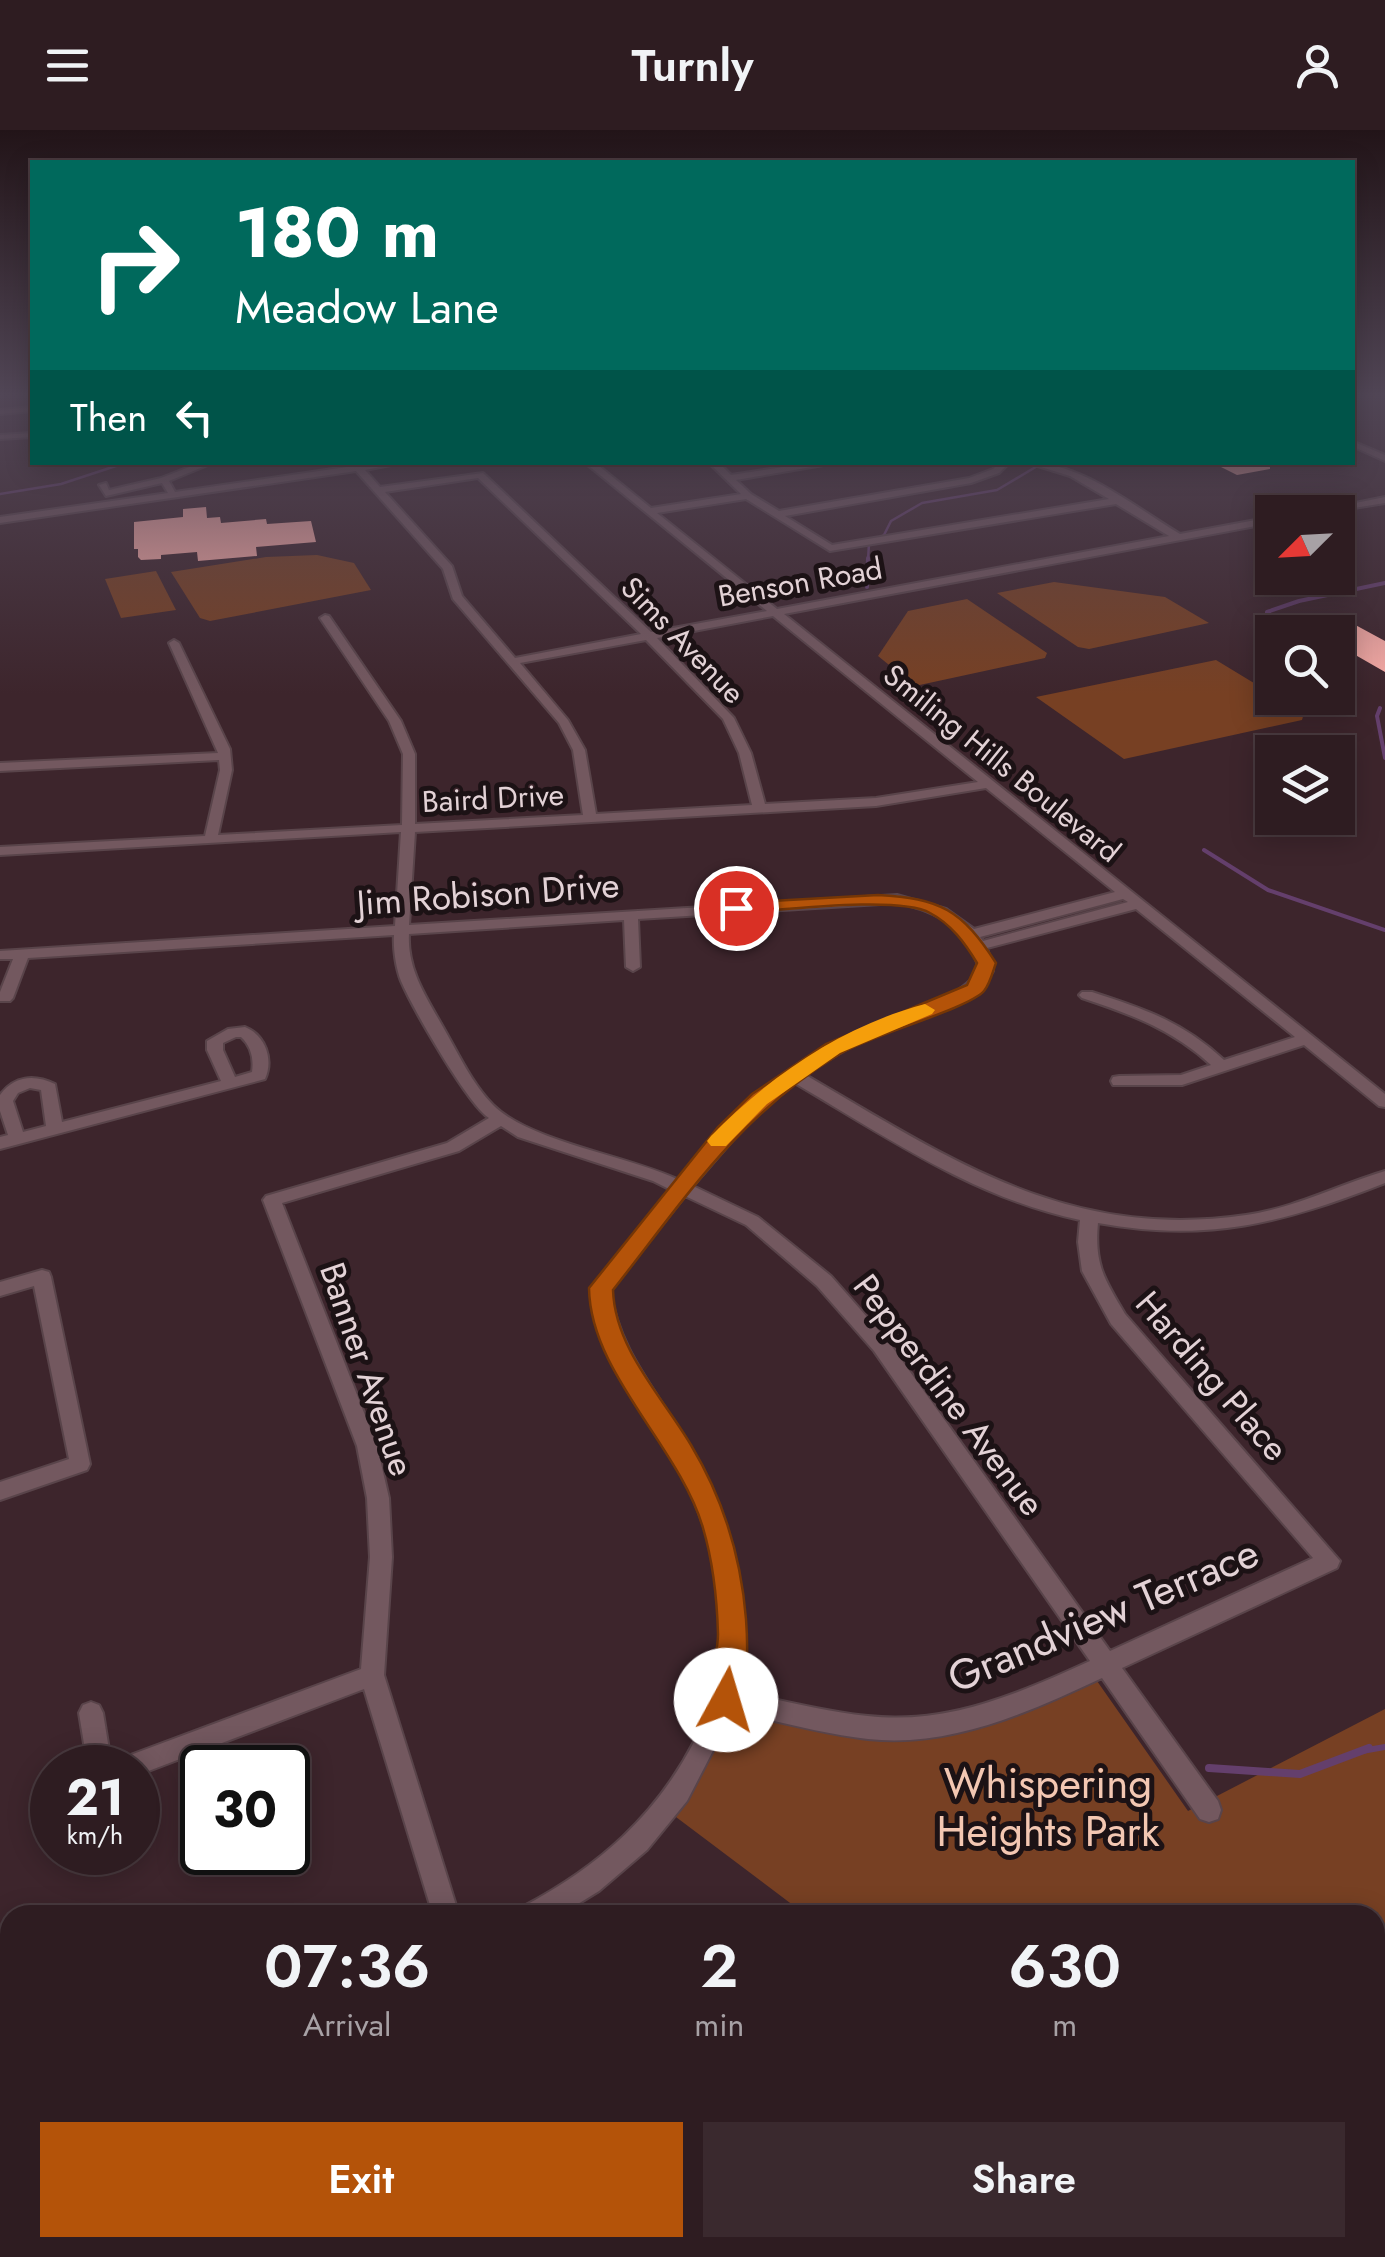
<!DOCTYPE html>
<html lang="en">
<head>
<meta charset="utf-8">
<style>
  :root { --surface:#2e1c21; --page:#3a292e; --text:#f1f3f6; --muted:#a7a1a5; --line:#493a3f; --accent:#b45309 }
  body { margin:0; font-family:Jost,sans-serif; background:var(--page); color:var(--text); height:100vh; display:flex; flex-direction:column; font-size:38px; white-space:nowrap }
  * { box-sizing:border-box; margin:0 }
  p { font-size:32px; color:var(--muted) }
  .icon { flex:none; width:55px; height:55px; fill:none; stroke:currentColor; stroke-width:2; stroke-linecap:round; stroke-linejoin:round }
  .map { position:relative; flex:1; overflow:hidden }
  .details { position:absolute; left:0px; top:1775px; width:1385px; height:352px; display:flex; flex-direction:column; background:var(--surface); border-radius:30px 30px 0 0; box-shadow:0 5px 25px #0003,0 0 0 2px var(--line) }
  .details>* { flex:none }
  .hud { position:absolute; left:30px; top:30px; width:1325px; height:305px; border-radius:0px; box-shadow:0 5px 25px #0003,0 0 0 2px var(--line); background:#00695c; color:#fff; overflow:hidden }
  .needle { width:65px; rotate:246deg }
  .buttons { position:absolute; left:1255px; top:365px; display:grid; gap:20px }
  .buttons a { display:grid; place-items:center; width:100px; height:100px; border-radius:0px; background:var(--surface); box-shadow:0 5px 25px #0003,0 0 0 2px var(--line); font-size:50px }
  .speed { position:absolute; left:30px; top:1615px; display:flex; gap:20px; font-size:50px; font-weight:700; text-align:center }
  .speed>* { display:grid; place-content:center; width:130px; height:130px; border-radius:50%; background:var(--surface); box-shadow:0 5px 25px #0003,0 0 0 2px var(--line); line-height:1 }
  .speed small { font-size:25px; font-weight:400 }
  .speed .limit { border:5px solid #111; border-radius:15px; background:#fff; color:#111 }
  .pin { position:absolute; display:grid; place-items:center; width:85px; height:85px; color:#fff; margin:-42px; border:5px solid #fff; border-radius:50%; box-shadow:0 2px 10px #0007 }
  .me { position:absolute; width:110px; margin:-55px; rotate:6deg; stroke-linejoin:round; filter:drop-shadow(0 0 8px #0008) }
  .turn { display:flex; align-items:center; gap:35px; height:210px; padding:0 40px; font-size:45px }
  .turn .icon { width:130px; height:130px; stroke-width:2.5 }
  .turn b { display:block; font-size:70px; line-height:85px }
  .then { display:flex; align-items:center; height:95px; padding:0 40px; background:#0003; gap:20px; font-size:38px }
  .eta { display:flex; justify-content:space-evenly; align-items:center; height:170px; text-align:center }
  .eta b { font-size:60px; font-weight:600; line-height:70px }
  .cta { display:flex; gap:20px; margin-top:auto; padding:20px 40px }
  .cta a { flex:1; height:115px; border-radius:0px; background:var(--accent); color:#fff; font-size:40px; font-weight:600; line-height:115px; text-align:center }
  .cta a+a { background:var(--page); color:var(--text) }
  header { display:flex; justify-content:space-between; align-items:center; height:130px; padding:0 40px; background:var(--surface); font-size:45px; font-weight:600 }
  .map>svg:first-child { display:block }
</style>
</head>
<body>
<header><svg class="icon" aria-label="menu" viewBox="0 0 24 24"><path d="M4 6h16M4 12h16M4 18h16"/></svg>Turnly<svg class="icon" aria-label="person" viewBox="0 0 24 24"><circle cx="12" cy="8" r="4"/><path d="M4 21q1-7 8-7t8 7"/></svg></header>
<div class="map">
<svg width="1385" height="2127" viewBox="0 0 1385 2127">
  <rect width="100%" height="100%" fill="#3d252c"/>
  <!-- green -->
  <g fill="#774023">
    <path d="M 317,425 L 354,433 L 371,460 L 210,491 L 200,488 L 171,442 L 266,427 Z"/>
    <path d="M 156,441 L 176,480 L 121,488 L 105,449 Z"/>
    <path d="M 1054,452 L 1165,467 L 1209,493 L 1089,519 L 1078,517 L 997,463 Z"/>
    <path d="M 967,469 L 1047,523 L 1045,528 L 915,556 L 878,526 L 908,481 Z"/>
    <path d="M 1216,530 L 1272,564 L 1272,568 L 1304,583 L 1302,590 L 1124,629 L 1036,567 Z"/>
    <path d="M 1090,1541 L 1188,1681 L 1385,1579 L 1385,2127 L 226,2127 L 246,2118 L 1375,2118 L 1375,1785 L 806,1785 L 668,1681 L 726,1570 L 905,1599 Z"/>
  </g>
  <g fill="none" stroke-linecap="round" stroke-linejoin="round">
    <!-- stream-far3 -->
    <g stroke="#643f6c" stroke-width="2.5">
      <path d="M 0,364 L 61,354 L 128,332"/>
      <path d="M 868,431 L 869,413 L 884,405 L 891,391 L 922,373 L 997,360 L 1044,332"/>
    </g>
    <!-- stream-far2 -->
    <g stroke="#643f6c" stroke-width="4">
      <path d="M 867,457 L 868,428"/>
      <path d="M 1283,502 L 1267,492 L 1267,482 L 1299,471 L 1385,453"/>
      <path d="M 1380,578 L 1377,586 L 1385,628"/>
      <path d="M 1204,720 L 1268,760 L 1385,800"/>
    </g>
    <!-- stream-far1 -->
    <path stroke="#643f6c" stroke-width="6" d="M 1362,1621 L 1385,1617"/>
    <!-- stream -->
    <path stroke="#643f6c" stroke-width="8" d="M 1209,1638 L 1300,1644 L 1369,1618"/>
  </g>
  <!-- building -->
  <g fill="#f9aca6">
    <path d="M 1211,332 L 1270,332 L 1270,339 L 1237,345 Z"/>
    <path d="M 206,377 L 207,388 L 220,387 L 221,393 L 266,389 L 267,394 L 311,391 L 316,412 L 256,417 L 257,426 L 198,431 L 197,422 L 161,425 L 161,429 L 141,430 L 138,427 L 138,419 L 134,419 L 134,392 L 183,387 L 183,379 Z"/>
    <path d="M 1337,485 L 1385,511 L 1385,542 L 1338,515 L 1338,502 L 1283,502 L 1282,497 Z"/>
  </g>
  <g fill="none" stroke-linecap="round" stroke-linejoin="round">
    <!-- minor casing -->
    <g stroke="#59444a" stroke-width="4">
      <g id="minor">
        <path d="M 32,277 L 32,281 L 0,284 L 0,280 Z"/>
        <path d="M 32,303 L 32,307 L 0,309 L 0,305 Z"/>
        <path d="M 1352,311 L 1385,325 L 1385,331 L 1352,316 Z"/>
        <path d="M 202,332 L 215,332 L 169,351 L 175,362 L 381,332 L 406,332 L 365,340 L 380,357 L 483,343 L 651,502 L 767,481 L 584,332 L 594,332 L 651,378 L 741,364 L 708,332 L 718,332 L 731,345 L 816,332 L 841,332 L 736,350 L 751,364 L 779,381 L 969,348 L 993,339 L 1000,332 L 1010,332 L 999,343 L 971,353 L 785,386 L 832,415 L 1109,369 L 1070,346 L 1025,332 C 1082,332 1133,376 1180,404 L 1272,387 L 1272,393 L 784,484 L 1385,964 L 1385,977 L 1379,976 L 1304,915 L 1182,955 L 1113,955 L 1111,951 L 1113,947 L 1119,946 L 1181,945 L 1211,935 C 1172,899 1130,884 1082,868 L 1079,865 L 1082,862 L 1092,862 C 1145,879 1183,892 1224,930 L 1295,907 L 1136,779 L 987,818 L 993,841 L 982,856 L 967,867 L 855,914 L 804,944 C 950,1029 1068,1111 1246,1085 C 1295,1078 1338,1055 1385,1041 L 1385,1053 C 1283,1093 1208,1113 1098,1093 C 1094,1135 1105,1150 1125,1184 L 1340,1431 L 1337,1438 L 1122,1538 L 1218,1671 L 1221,1680 L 1218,1689 L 1209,1692 L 1200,1689 L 1102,1548 C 1029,1582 951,1618 868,1609 C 823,1604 778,1591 733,1582 L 687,1671 L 647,1720 L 599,1761 L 560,1785 L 520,1785 L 524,1776 C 598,1737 656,1686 695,1610 C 706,1586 717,1565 721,1539 C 731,1469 709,1396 677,1334 C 646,1274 600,1227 592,1158 L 671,1060 L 653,1051 L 518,1007 L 501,996 L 459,1021 L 282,1073 L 377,1316 L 389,1368 L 392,1427 L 384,1545 L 459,1785 L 433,1785 L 364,1559 L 138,1645 L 138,1638 L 114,1638 L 117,1630 L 361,1539 L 370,1427 L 367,1368 L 357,1316 L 263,1070 L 266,1066 L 447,1013 L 489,988 C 468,975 412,877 401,851 C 396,838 393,819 394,805 L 28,828 L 13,868 L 10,871 L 0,871 L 0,862 L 13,829 L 0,829 L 0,821 L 395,796 L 401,702 L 0,725 L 0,717 L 205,706 L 220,640 L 219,630 L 0,641 L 0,633 L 218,623 L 169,513 L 174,510 L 179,513 L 230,619 L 232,640 L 218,705 L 402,695 L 403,624 L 389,591 L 320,488 L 325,485 L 329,486 L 401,591 L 415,624 L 415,694 L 583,685 L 573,620 L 559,593 L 453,469 L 443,439 L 356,341 L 0,393 L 0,387 L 168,363 L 162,353 L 106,366 L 99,355 L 106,353 L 109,360 L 161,348 ZM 478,348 L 641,504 L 515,528 L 462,466 L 452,436 L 385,362 ZM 746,369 L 830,421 L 1116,374 L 1169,406 L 777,479 L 657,383 ZM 773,486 L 978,652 L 876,668 L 765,674 L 751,623 L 734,588 L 657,508 ZM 646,510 L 723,589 L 739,623 L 752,675 L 596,684 L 585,620 L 568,590 L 520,533 ZM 986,658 L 1115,762 L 974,799 L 946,779 L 897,765 L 409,795 L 415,702 L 876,676 ZM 1123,769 L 1128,772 L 983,811 L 980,807 ZM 897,773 C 936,780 972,800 979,841 C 947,882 872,892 828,916 C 768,948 722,997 679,1050 C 629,1026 530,1012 493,975 C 472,954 458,923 443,897 C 426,867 407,839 409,804 L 624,790 L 626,837 L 633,841 L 640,837 L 638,789 ZM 793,952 C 885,1006 974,1068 1080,1090 L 1078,1112 L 1082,1141 L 1111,1194 L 1313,1428 L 1110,1521 L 888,1211 L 831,1146 L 758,1087 L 693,1056 L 751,989 ZM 685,1066 L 746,1095 L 817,1156 L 874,1221 L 1090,1531 C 1020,1563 948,1595 868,1586 C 825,1582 782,1570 739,1562 C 757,1472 728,1380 681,1303 C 652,1255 618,1217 610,1159 Z"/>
        <path d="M 1385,367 L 1385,373 L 1329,382 L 1311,382 Z"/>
        <path d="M 245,897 C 265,905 274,929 265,949 L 0,1019 L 0,1007 L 8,1005 L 0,981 L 0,965 C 14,946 34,944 55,954 L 62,992 L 221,951 L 207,920 L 207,911 L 228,899 ZM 236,907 L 241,907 C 251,916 254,929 252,942 L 235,947 L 223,920 L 223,913 ZM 30,958 L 41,960 L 46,996 L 23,1002 L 13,971 L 18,963 Z"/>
        <path d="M 42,1140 L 49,1142 L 51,1147 L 90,1334 L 87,1340 L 0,1370 L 0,1352 L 69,1329 L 34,1156 L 0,1166 L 0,1152 Z"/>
        <path d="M 91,1572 L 99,1575 L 103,1583 L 112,1638 L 88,1638 L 79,1583 L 83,1575 Z"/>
        <path d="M 10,2002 L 10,2032 L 0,2037 L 0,2007 Z"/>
      </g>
    </g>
    <!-- minor -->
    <use href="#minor" fill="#73585f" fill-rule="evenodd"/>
  </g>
  <!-- sky -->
  <linearGradient id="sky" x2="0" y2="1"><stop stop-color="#221418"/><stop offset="0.47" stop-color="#514656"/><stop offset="1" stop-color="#514656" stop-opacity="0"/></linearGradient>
  <rect width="1385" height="564" fill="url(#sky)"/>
  <!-- route -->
  <path fill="#b45309" stroke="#753606" stroke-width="2.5" d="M 878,765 C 940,768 962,780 996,833 C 993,841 990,854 984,861 C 968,879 868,906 838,925 C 738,986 684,1070 613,1160 C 615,1219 662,1266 691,1315 C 724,1370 741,1426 746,1489 C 748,1516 749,1554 737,1580 L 726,1584 L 715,1580 C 705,1557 718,1528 718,1504 C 717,1468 713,1432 703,1398 C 679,1316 590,1243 589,1158 L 718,997 L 752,964 L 826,914 L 967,855 L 977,833 C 965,813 951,794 930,783 C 898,765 777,781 736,783 L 727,778 L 736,773 Z"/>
  <!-- slow -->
  <path fill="#f59e0b" d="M 925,874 L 935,880 L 932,884 L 840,923 L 767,974 L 726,1016 L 711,1016 L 707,1011 L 711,1006 C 770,946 842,896 925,874 Z"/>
  <g text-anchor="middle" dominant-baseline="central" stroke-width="10" stroke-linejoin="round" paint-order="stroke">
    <!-- far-street labels -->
    <g font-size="30" fill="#e3d2d6" stroke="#1c1215">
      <text transform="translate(800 452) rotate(-10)">Benson Road</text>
      <text transform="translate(683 510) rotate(46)">Sims Avenue</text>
      <text transform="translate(1002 633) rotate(39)">Smiling Hills Boulevard</text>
      <text transform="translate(493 668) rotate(-3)">Baird Drive</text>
    </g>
    <!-- street labels -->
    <g font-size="35" fill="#e3d2d6" stroke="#1c1215">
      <text transform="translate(488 764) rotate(-4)">Jim Robison Drive</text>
      <text transform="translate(367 1239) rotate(71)">Banner Avenue</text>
      <text transform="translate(1212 1246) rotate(49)">Harding Place</text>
      <text transform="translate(949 1265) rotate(53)">Pepperdine Avenue</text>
    </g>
    <!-- near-street labels -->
    <g font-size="42" fill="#e3d2d6" stroke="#1c1215">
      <text transform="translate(1103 1485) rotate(-23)">Grandview Terrace</text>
    </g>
    <!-- near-park labels -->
    <g font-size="42" fill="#f3c7b2" stroke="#1c1215">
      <text x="1048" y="1653">Whispering<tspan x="1048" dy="48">Heights Park</tspan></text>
    </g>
  </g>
</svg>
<div class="buttons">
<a><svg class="needle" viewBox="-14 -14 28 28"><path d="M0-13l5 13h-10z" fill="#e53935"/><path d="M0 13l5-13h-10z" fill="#a7a1a5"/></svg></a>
<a><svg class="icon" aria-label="search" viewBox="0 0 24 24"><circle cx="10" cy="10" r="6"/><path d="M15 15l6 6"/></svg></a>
<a><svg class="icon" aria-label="layers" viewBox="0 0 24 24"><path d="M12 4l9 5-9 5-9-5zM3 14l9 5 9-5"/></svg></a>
</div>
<div class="speed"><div>21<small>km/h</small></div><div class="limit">30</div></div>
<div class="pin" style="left:736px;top:778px;background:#d93025"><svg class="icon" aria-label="arrive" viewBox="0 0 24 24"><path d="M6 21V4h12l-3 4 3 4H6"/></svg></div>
<svg class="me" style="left:726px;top:1570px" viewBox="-20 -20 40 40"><circle r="19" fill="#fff"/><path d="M0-13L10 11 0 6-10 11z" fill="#b45309"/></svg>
<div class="hud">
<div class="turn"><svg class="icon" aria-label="right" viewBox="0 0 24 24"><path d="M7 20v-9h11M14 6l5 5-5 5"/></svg><div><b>180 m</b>Meadow Lane</div></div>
<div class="then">Then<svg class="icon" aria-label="left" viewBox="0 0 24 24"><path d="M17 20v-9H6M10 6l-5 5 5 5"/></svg></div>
</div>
<section class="details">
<div class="eta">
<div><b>07:36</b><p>Arrival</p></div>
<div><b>2</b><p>min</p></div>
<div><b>630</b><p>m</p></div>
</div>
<div class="cta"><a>Exit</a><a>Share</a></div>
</section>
</div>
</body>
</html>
